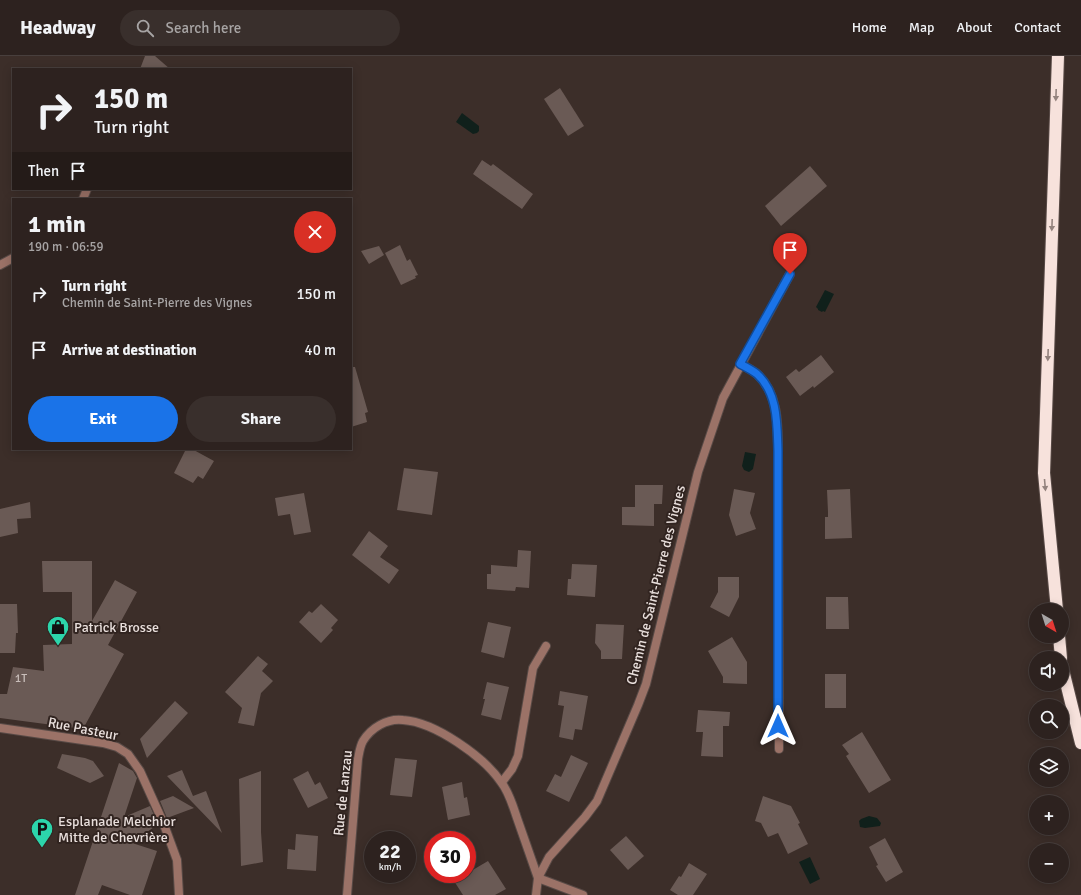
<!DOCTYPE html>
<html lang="en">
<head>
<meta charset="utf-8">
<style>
  :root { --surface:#2d221f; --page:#392f2c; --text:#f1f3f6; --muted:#a7a4a4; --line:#483f3d; --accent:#1a73e8 }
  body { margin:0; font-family:Signika,sans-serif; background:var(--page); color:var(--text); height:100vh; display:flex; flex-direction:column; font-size:15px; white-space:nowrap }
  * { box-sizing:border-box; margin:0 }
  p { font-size:13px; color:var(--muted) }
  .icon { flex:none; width:22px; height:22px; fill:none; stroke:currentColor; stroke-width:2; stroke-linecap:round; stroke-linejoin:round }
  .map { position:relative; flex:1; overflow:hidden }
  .drawer { position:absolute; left:12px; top:142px; width:340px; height:252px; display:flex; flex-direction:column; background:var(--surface); border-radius:0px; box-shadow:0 2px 10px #0003,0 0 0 1px var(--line) }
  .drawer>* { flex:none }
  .hud { position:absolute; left:12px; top:12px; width:340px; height:122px; border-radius:0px; box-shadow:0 2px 10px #0003,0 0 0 1px var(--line); background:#2d221f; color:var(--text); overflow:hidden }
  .needle { width:26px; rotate:141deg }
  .buttons { position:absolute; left:1029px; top:547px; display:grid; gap:8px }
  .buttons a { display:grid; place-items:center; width:40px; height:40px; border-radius:50%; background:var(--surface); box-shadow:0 2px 10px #0003,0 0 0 1px var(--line); font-size:20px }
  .speed { position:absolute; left:364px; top:775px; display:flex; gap:8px; font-size:20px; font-weight:700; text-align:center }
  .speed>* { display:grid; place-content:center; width:52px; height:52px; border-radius:50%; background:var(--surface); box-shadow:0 2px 10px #0003,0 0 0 1px var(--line); line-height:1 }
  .speed small { font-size:10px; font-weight:400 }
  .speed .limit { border:6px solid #d22; background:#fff; color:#111 }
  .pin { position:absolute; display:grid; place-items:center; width:34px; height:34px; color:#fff; margin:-41px -17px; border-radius:50% 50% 50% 0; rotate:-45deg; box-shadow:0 0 4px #0007 }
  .pin .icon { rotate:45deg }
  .me { position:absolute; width:44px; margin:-22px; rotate:0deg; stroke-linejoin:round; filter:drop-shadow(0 0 3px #0008) }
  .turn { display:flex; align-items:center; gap:14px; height:84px; padding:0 16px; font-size:18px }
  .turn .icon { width:52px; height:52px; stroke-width:2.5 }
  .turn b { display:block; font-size:28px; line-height:34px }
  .then { display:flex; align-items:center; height:38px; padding:0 16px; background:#0003; gap:8px; font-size:15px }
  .round { display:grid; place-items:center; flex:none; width:42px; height:42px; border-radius:21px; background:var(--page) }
  .overview { display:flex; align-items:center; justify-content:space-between; height:68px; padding:0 16px }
  h1 { font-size:24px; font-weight:700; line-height:30px }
  .primary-button { display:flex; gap:8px; margin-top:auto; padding:8px 16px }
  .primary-button a { flex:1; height:46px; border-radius:24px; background:var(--accent); color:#fff; font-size:16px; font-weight:700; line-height:46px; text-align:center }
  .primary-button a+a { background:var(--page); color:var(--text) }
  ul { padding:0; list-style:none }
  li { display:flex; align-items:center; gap:12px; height:56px; padding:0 16px }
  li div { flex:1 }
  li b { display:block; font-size:15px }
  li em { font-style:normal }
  header { display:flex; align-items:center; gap:24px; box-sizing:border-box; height:56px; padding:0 20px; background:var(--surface); border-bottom:1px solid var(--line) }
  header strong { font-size:19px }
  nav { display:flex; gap:22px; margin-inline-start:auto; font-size:14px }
  .search { width:280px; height:36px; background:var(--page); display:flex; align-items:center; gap:10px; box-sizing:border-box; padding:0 14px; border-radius:22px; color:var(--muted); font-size:15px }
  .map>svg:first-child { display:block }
</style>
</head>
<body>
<header>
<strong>Headway</strong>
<div class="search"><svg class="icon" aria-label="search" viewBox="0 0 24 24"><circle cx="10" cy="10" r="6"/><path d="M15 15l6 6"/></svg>Search here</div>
<nav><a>Home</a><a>Map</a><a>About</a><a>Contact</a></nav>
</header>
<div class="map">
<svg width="1081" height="839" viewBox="0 0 1081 839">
  <rect width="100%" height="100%" fill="#3c2e29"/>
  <!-- water -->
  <g fill="#10201b">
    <path d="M 462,57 L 479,70 L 479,75 L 477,77 L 473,78 L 456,66 Z"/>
    <path d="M 825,234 L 834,238 L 825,256 L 823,255 L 822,256 L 818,254 L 818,253 L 816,251 Z"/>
    <path d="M 745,396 L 756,398 L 753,413 L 749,416 L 744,414 L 742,410 Z"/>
    <path d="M 869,760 L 877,762 L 881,767 L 880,770 L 865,772 L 860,771 L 859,765 L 861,763 Z"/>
    <path d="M 810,801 L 820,823 L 810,828 L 799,806 Z"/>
  </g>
  <!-- building -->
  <g fill="#6a5a55">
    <path d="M 145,0 L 155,0 L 170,13 L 140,13 Z"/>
    <path d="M 560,32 L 584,70 L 568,80 L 544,43 Z"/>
    <path d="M 482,104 L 491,110 L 493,108 L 533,138 L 522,153 L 473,118 Z"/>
    <path d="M 810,110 L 827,130 L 781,170 L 765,150 Z"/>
    <path d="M 400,189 L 407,205 L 410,203 L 418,219 L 415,220 L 416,222 L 401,229 L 385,197 Z"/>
    <path d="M 379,190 L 384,199 L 369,208 L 361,195 Z"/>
    <path d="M 821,299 L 834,316 L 814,332 L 813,330 L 800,340 L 786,321 L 796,313 L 799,316 Z"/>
    <path d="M 351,311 L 355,311 L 368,356 L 365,357 L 367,366 L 351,371 Z"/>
    <path d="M 186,393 L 192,393 L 214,405 L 203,423 L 198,420 L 193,427 L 174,417 Z"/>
    <path d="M 404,412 L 438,416 L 432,459 L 397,454 Z"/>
    <path d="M 635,429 L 663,429 L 662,448 L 654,448 L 654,470 L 622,469 L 622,451 L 635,451 Z"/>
    <path d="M 734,433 L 755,437 L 750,457 L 756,473 L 736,480 L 729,459 Z"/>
    <path d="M 850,433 L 852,482 L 825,483 L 825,461 L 828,461 L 828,456 L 827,434 Z"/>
    <path d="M 304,437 L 311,476 L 294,479 L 290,458 L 278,460 L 275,442 Z"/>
    <path d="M 30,446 L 31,462 L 17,463 L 18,477 L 0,481 L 0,453 Z"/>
    <path d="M 369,475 L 388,490 L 380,501 L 399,514 L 389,528 L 352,499 Z"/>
    <path d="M 518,494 L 531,495 L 529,532 L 516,531 L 515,535 L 487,533 L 487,518 L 491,518 L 491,509 L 517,511 Z"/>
    <path d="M 42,505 L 92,505 L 92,565 L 115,524 L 137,536 L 108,589 L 124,598 L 83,673 L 0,662 L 0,638 L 7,638 L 13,611 L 44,615 L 43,589 L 72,588 L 72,536 L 43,536 Z"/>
    <path d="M 572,508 L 597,509 L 595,541 L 567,539 L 568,523 L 571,523 Z"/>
    <path d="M 718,521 L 739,521 L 739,541 L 729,561 L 710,551 L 718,536 Z"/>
    <path d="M 826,541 L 848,541 L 849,573 L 826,573 Z"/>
    <path d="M 0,548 L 17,548 L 18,577 L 16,577 L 15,597 L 0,597 Z"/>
    <path d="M 321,548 L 338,564 L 331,572 L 333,574 L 321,587 L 299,566 L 309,555 L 312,557 Z"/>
    <path d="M 488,566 L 511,571 L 504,602 L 481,596 Z"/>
    <path d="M 596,568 L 624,569 L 622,603 L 601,603 L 601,595 L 595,587 Z"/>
    <path d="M 732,581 L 747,606 L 747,628 L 723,627 L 723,621 L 708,595 Z"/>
    <path d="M 258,600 L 268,608 L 262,615 L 273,625 L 261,637 L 254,670 L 238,667 L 242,652 L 225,636 Z"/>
    <rect x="825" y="618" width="21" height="34"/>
    <path d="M 487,626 L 509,631 L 501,664 L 481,659 L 485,643 L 483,643 Z"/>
    <path d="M 560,635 L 588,640 L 582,674 L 575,673 L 573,684 L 559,681 L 564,650 L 558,649 Z"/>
    <path d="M 175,645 L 188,657 L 147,702 L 140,683 Z"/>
    <path d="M 698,654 L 730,656 L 729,670 L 723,670 L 723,701 L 701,700 L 703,676 L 696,676 Z"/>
    <path d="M 862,676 L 891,724 L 869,737 L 846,700 L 849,698 L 842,689 Z"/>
    <path d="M 62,698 L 85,702 L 93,705 L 104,720 L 90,727 L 57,712 Z"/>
    <path d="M 571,699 L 588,707 L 569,746 L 546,735 L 555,718 L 561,721 Z"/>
    <path d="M 395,702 L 417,704 L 412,741 L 390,739 Z"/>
    <path d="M 119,707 L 133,715 L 137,722 L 124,761 L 150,750 L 157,766 L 153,768 L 154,771 L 132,787 L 157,795 L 142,839 L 130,839 L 102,829 L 98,839 L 75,839 Z"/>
    <path d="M 182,714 L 193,740 L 206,735 L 222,777 L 167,720 Z"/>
    <path d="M 261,715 L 261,776 L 263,806 L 241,810 L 239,723 Z"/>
    <path d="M 308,715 L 315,729 L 320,726 L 328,742 L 308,752 L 293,723 Z"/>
    <path d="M 462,726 L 464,742 L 467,741 L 470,759 L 448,764 L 442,731 Z"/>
    <path d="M 173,740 L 194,752 L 167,762 L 160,745 Z"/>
    <path d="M 763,740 L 791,750 L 800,767 L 798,768 L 808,788 L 788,798 L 778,777 L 768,781 L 761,767 L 755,765 Z"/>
    <path d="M 296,778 L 318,780 L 316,815 L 287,813 L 288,793 L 295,794 Z"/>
    <path d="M 626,780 L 644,800 L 628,814 L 610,794 Z"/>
    <path d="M 885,782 L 903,816 L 886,826 L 876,810 L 878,809 L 869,791 Z"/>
    <path d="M 488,805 L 506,833 L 495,839 L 463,839 L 454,825 Z"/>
    <path d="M 689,807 L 707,818 L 693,839 L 678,839 L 670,834 L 679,820 L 681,821 Z"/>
  </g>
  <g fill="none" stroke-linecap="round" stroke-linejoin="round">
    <!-- street casing -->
    <g stroke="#584a46" stroke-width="10">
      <g id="street">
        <path d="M 83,143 L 87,133"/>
        <path d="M 0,209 L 13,202"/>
        <path d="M 741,308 C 746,311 752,314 757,318 C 778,337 778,368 778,395 L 779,693"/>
        <path d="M 0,672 L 103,687 L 117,691 L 128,698 L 140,715 L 163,766 L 177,804 L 179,839"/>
        <path d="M 502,726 L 512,713 L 518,700 L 533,612 L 546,590"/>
        <path d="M 347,839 L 358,703 C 359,698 360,690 363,685 C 371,672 387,662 403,664 C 435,666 484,701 501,726 C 509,736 513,750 517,762 C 524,782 531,802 538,822 L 583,839"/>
        <path d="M 536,839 L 538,822 L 549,801 L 585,761 L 597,745 L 638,649 L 646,628 L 698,416 L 723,342 L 790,218"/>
      </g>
    </g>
    <!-- highway casing -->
    <g stroke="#584a46" stroke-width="14">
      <g id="highway">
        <path d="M 1057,554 L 1044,417 L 1058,0"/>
        <path d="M 1059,580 L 1061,602"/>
        <path d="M 1062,610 L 1081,687"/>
      </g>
    </g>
    <!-- street -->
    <use href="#street" stroke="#9b7267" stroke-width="8"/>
    <!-- highway -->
    <use href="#highway" stroke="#f7e2dc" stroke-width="12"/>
  </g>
  <!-- one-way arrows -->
  <defs><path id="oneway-solid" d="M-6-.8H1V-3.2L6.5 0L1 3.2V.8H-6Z"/></defs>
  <g fill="#94837e">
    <use href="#oneway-solid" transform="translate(1056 39) rotate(92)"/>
    <use href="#oneway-solid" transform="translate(1052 169) rotate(92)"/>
    <use href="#oneway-solid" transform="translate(1048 299) rotate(92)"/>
    <use href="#oneway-solid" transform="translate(1045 429) rotate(85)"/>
  </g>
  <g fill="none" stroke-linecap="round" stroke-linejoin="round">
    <!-- route casing -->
    <g stroke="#114b97" stroke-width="10">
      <path id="route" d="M 778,670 L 778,395 C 777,368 778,337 757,318 C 752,314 746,311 740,308 L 790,218"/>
    </g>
    <!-- route -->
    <use href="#route" stroke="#1a73e8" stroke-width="7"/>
  </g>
  <!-- icons -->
  <defs>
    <g id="shop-pin" transform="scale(1.15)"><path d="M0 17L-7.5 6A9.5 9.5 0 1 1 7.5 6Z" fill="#2cd5ab" stroke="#312420"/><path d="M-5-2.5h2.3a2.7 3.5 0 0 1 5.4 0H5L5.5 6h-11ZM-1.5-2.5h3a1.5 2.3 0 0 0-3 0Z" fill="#111"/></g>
    <g id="parking-pin" transform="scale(1.15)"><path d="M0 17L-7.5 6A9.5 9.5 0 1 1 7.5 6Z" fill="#2cd5ab" stroke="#312420"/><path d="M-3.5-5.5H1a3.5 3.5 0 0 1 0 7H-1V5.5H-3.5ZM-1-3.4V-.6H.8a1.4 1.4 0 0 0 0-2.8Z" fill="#111"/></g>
  </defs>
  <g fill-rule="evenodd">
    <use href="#shop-pin" x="58" y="571"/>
    <use href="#parking-pin" x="42" y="773"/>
  </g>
  <g text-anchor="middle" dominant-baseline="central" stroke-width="4" stroke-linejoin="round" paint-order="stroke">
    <!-- number labels -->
    <g font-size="12" fill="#c9beba">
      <text x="21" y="622">1T</text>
    </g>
    <!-- street labels -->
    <g font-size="14" fill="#e9dfdc" stroke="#312420">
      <text transform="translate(656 529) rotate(-76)">Chemin de Saint-Pierre des Vignes</text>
      <text transform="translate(83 673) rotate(11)">Rue Pasteur</text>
      <text transform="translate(343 737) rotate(-84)">Rue de Lanzau</text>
    </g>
    <!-- poi labels -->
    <g font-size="14" fill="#e9dfdc" stroke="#312420" text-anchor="start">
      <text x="74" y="571">Patrick Brosse</text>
      <text x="58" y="765">Esplanade Melchior<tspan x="58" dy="16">Mitte de Chevrière</tspan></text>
    </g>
  </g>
</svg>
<div class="buttons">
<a><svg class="needle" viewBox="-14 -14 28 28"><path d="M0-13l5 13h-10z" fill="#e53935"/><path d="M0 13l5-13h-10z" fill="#a7a4a4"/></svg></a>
<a><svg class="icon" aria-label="sound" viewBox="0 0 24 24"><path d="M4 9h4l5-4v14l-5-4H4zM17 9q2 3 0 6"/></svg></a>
<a><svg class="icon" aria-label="search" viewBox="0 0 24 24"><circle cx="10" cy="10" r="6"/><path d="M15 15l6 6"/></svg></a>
<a><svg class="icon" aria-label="layers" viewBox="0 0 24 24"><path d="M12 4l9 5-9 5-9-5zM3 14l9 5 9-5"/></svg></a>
<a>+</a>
<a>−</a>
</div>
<div class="speed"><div>22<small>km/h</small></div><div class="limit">30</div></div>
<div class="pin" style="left:790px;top:218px;background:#d93025"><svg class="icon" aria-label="arrive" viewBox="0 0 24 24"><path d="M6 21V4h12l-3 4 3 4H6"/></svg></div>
<svg class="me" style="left:778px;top:670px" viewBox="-20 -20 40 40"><path d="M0-17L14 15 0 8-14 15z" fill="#1a73e8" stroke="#fff" stroke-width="4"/></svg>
<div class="hud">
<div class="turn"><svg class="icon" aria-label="right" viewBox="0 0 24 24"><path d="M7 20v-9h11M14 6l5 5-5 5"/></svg><div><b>150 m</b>Turn right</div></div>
<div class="then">Then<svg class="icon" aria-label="arrive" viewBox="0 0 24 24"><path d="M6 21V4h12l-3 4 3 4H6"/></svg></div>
</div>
<section class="drawer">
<div class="overview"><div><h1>1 min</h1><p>190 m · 06:59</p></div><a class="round" style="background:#d93025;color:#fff"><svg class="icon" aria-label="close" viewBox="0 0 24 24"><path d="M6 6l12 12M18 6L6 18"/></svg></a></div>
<ul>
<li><svg class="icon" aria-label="right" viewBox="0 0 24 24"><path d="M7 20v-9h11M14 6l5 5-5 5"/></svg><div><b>Turn right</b><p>Chemin de Saint-Pierre des Vignes</p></div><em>150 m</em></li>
<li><svg class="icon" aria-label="arrive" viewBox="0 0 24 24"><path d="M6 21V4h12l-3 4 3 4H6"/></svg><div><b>Arrive at destination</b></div><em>40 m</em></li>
</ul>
<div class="primary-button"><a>Exit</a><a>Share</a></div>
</section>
</div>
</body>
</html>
